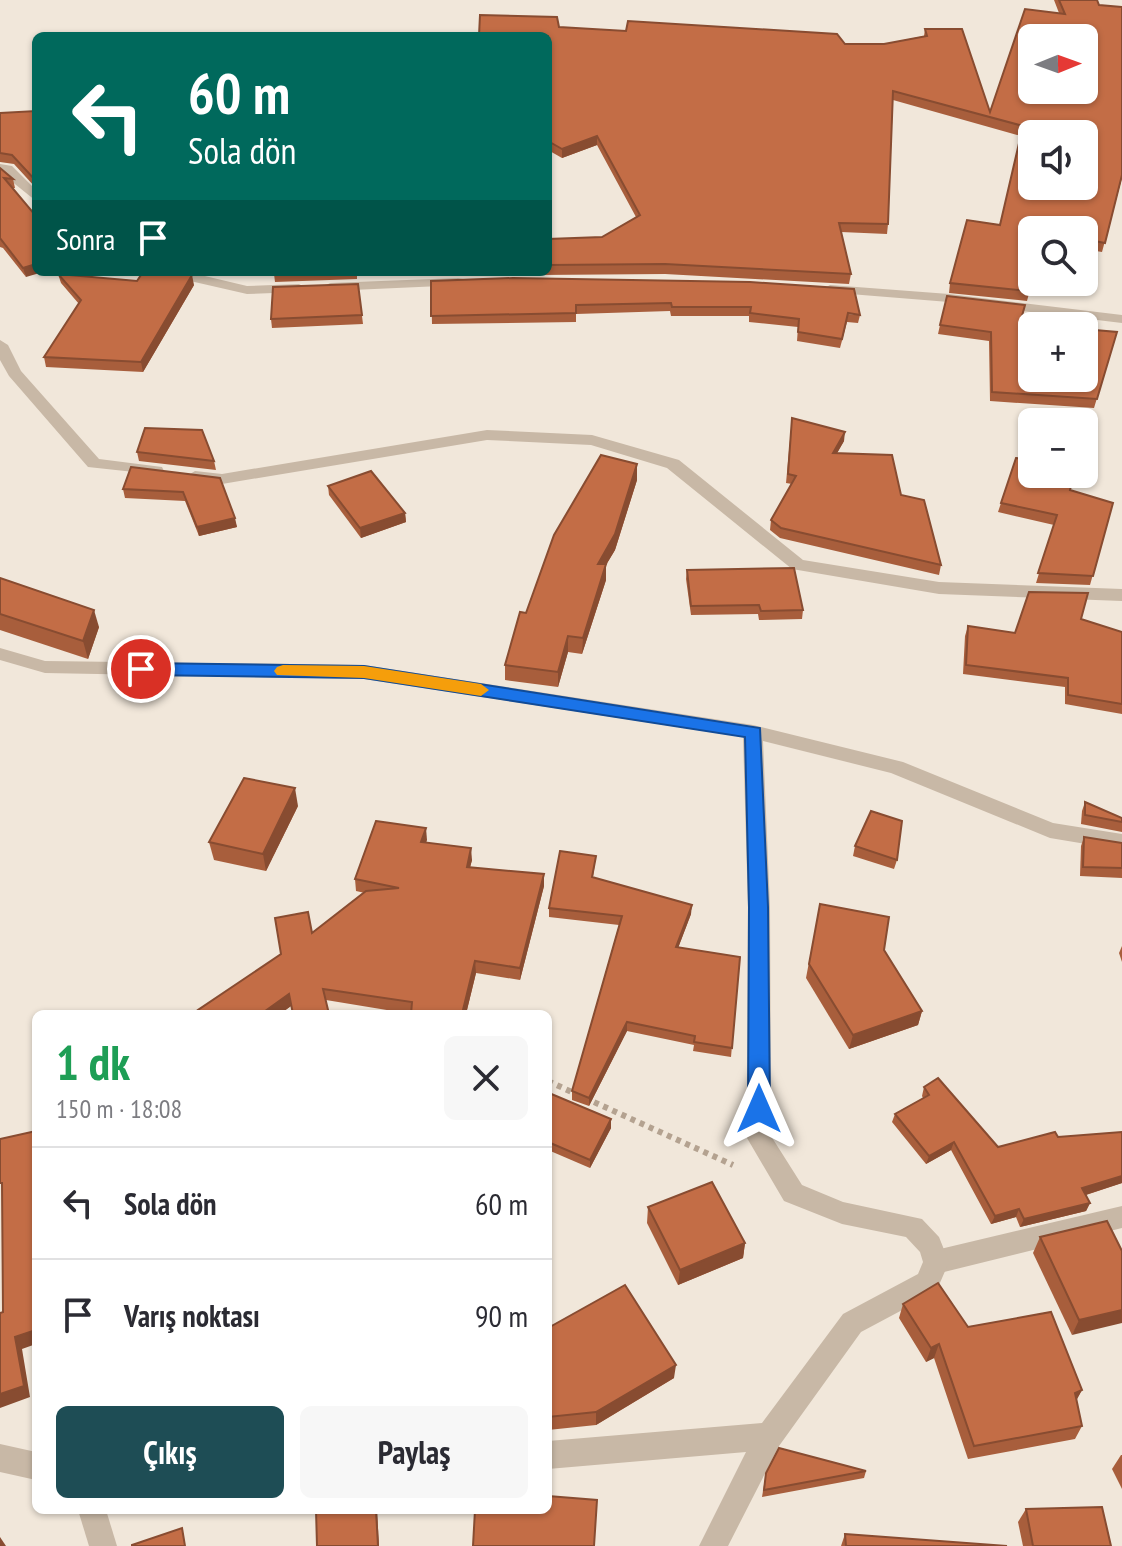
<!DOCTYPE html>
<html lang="tr">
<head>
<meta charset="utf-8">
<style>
  :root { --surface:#fff; --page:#f7f7f7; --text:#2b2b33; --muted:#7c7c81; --line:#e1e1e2; --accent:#1e4d55 }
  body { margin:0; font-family:"PT Sans Narrow",sans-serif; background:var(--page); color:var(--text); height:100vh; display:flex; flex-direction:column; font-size:30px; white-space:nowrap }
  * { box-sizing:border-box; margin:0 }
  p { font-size:26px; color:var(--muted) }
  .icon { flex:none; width:44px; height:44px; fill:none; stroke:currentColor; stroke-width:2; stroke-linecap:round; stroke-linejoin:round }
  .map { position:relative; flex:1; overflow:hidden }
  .details { position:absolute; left:32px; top:1010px; width:520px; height:504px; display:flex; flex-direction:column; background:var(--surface); border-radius:12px; box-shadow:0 2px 6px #0004 }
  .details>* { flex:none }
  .hud { position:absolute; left:32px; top:32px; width:520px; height:244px; border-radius:12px; box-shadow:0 2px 6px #0004; background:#00695c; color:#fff; overflow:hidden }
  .needle { width:52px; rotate:89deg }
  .fabs { position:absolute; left:1018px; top:24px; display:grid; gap:16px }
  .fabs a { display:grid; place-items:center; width:80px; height:80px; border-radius:12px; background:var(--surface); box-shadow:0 2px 6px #0004; font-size:40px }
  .pin { position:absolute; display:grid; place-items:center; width:68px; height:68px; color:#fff; margin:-34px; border:4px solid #fff; border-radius:50%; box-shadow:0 2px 8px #0007 }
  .me { position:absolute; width:88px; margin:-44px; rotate:0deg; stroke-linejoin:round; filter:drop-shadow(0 0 6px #0008) }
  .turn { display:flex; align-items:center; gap:28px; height:168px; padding:0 24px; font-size:36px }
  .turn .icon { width:104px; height:104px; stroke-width:2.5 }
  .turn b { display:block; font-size:56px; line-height:68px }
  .then { display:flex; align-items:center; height:76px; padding:0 24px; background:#0003; gap:16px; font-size:30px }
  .round { display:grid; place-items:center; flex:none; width:84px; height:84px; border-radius:12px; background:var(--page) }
  .head { display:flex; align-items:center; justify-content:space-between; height:136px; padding:0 24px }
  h1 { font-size:48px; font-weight:800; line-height:60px; color:#1e9e55 }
  .cta { display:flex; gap:16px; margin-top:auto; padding:16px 24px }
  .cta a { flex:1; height:92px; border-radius:12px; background:var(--accent); color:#fff; font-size:32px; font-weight:800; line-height:92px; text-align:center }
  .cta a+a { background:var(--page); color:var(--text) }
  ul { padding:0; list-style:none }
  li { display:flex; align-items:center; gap:24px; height:112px; padding:0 24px; border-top:2px solid var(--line) }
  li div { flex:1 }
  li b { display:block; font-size:30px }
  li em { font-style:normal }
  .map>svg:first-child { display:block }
</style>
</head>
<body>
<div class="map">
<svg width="1122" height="1546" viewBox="0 0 1122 1546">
  <rect width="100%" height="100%" fill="#f1e7da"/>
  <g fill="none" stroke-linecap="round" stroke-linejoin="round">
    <!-- path -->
    <g stroke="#b4a290" stroke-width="6" stroke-dasharray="5 5" stroke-linecap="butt">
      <path d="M 548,1081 L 576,1094"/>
      <path d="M 585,1098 L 733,1165"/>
    </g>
    <!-- service -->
    <path fill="#c8b8a6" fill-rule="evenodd" d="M 1122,1206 L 1122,1228 L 936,1274 L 927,1270 L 923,1262 L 927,1254 L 936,1250 Z"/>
    <!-- minor -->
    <g fill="#c8b8a6" fill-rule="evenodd">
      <path d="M 0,164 L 12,166 L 36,190 L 36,201 L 0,172 Z"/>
      <path d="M 162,272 L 188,272 L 247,286 L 299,284 L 306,288 L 299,292 L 247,294 L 164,275 Z"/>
      <path d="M 458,278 L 463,279 L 463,285 L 330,291 L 323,287 L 330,283 Z"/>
      <path d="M 830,285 L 949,294 L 1122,315 L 1122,323 L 949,302 L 825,292 L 823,289 Z"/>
      <path d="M 0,340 L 8,345 L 21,371 L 99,459 L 162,467 L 164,471 L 162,475 L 88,467 L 9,376 L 0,360 Z"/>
      <path d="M 487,430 L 592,435 L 679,460 L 803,560 L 939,582 L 1122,589 L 1122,601 L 939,594 L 792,569 L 667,468 L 591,445 L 487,440 L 222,484 L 195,481 L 187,476 L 195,471 L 222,474 Z"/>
      <path d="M 0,648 L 45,661 L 364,665 L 753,725 L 903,762 L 1053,823 L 1122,834 L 1122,850 L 1050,838 L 891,773 L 763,741 L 770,907 L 771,1136 L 802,1185 L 843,1202 L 922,1219 L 939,1237 L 949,1262 L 936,1292 L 861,1332 L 779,1446 L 728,1546 L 699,1546 L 746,1452 L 548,1469 L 548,1441 L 762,1423 L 843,1314 L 918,1274 L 923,1262 L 920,1252 L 906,1237 L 842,1224 L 784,1201 L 747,1138 L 748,907 L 743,737 L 364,679 L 45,673 L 0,660 Z"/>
      <path d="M 0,1444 L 36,1452 L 36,1480 L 0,1472 Z"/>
      <path d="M 78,1510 L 106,1510 L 117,1546 L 89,1546 Z"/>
    </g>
  </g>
  <!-- wall -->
  <g fill="#a85e3c">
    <path d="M 1054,0 L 1097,0 L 1099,5 L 1122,7 L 1122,178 L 1102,252 L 1084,249 L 1084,230 L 1032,230 L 1032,282 L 1027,301 L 949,293 L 950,283 L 1000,225 L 1021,136 L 893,100 L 888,224 L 887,234 L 841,232 L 851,274 L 849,284 L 665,274 L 435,276 L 435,272 L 548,272 L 548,239 L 602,237 L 636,217 L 597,145 L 562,158 L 548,150 L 548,36 L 559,27 L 845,44 L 884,44 L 924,36 L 925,29 L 990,112 L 1059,13 Z"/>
    <path d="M 36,111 L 36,188 L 14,164 L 0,162 L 0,113 Z"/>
    <path d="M 0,168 L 13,179 L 15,188 L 12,188 L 26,277 L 3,248 L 0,247 Z"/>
    <path d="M 182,272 L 357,272 L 357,279 L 275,282 L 274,274 L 201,274 Z"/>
    <path d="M 58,274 L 137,281 L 194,285 L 143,372 L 46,367 L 44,357 L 79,304 L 61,283 Z"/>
    <path d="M 431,281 L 860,315 L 858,323 L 847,322 L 840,348 L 797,341 L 798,327 L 749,322 L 749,316 L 671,316 L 670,311 L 576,314 L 576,322 L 432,324 Z"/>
    <path d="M 358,284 L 363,324 L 272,328 L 271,319 Z"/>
    <path d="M 1021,323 L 1117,332 L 1094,408 L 990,401 L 989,341 L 938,334 L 940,325 Z"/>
    <path d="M 792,418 L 844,441 L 837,453 L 901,495 L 941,565 L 939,575 L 780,538 L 770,530 L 771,520 L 792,484 L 786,483 Z"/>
    <path d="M 137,452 L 214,461 L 216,470 L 139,461 Z"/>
    <path d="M 637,464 L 637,480 L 615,550 L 606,565 L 606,580 L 582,654 L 568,652 L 558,687 L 505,680 L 505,665 L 526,613 Z"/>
    <path d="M 220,478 L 237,527 L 199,536 L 185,501 L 125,498 L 123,489 Z"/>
    <path d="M 328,486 L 405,513 L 406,522 L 361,538 L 329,495 Z"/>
    <path d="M 1070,490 L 1113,503 L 1090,585 L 1036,583 L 1054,525 L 998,512 L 1001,503 Z"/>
    <path d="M 687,570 L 803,610 L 802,619 L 759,620 L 758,614 L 691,615 L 686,579 Z"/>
    <path d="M 0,578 L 99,627 L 88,659 L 0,630 Z"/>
    <path d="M 1081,619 L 1122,632 L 1122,714 L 1065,704 L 1065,687 L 963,674 L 965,636 L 968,626 L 1015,633 Z"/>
    <path d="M 1085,802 L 1122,818 L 1122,832 L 1081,824 L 1082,811 Z"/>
    <path d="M 298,806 L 266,871 L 214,860 L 209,842 Z"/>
    <path d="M 426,828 L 426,843 L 472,860 L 470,867 L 544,886 L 520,980 L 476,973 L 466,1014 L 411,1014 L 326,1000 L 291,1006 L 280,1014 L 199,1014 L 198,1010 L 312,933 L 365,893 L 356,891 L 355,879 Z"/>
    <path d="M 1084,837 L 1122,843 L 1122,878 L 1080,876 L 1081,846 Z"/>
    <path d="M 855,846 L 897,860 L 894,869 L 853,856 Z"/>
    <path d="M 596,856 L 593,877 L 691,914 L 678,948 L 740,957 L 731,1057 L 693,1051 L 694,1045 L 627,1031 L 589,1106 L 572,1100 L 572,1091 L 619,925 L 549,917 L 549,908 Z"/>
    <path d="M 820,904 L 884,950 L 922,1011 L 918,1025 L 849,1049 L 806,978 Z"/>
    <path d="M 1122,946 L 1122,962 L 1119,953 Z"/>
    <path d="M 924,1087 L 998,1147 L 1058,1137 L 1122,1183 L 1086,1195 L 1090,1203 L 1086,1211 L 1020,1227 L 1016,1217 L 991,1224 L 951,1150 L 926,1164 L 892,1122 L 895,1114 L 923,1098 L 922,1096 Z"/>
    <path d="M 548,1096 L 611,1119 L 611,1128 L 590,1168 L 548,1150 Z"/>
    <path d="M 648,1207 L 745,1243 L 743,1258 L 678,1285 L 647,1223 Z"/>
    <path d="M 1040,1237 L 1122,1251 L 1072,1335 L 1033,1253 Z"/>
    <path d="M 903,1304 L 968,1327 L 1082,1390 L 1076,1400 L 1082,1426 L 1075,1439 L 968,1459 L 934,1358 L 926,1362 L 899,1318 Z"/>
    <path d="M 548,1328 L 674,1378 L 596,1425 L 548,1430 Z"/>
    <path d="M 1121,1455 L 1122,1455 L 1122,1489 L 1112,1469 Z"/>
    <path d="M 866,1471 L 864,1478 L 762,1497 L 766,1473 Z"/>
    <path d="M 1026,1509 L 1111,1546 L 1023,1546 L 1018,1522 Z"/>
    <path d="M 845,1534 L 1007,1546 L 841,1546 Z"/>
  </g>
  <!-- shaded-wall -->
  <g fill="#884c31">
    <path d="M 597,136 L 597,145 L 562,158 L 562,149 Z"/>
    <path d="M 36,264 L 36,272 L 43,272 L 26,277 L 23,268 Z"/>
    <path d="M 192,275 L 194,285 L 143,372 L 141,362 Z"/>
    <path d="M 845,432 L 844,441 L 832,462 L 833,453 Z"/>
    <path d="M 637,464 L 637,480 L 615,550 L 606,565 L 606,580 L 582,654 L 583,638 L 598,564 Z"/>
    <path d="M 405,513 L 406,522 L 361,538 L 360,528 Z"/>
    <path d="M 235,518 L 237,527 L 199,536 L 197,527 Z"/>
    <path d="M 94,610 L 99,627 L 88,659 L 83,641 Z"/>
    <path d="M 568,636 L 568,652 L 558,687 L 558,672 Z"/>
    <path d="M 295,788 L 298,806 L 266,871 L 263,854 Z"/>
    <path d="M 426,828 L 427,840 L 423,854 L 421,842 Z"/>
    <path d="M 471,848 L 472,860 L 467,879 L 467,867 Z"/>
    <path d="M 544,874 L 544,886 L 520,980 L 520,968 Z"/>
    <path d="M 692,905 L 691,914 L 675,956 L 676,947 Z"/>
    <path d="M 475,961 L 476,973 L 466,1014 L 462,1014 Z"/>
    <path d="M 289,994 L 291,1006 L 280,1014 L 261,1014 Z"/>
    <path d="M 922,1011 L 918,1025 L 849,1049 L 853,1035 Z"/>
    <path d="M 627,1022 L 627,1031 L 589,1106 L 589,1098 Z"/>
    <path d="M 611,1119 L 611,1128 L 590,1168 L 590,1160 Z"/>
    <path d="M 954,1142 L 951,1150 L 926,1164 L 929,1156 Z"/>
    <path d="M 1122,1176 L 1122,1183 L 1079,1197 L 1082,1188 Z"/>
    <path d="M 1090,1203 L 1086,1211 L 1020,1227 L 1024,1219 Z"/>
    <path d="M 1019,1209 L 1016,1217 L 991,1224 L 995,1216 Z"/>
    <path d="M 745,1243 L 743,1258 L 678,1285 L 680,1270 Z"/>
    <path d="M 1122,1310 L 1122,1323 L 1072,1335 L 1079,1320 Z"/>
    <path d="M 36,1330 L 36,1344 L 22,1349 L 30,1397 L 0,1408 L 0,1394 L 15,1337 Z"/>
    <path d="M 939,1344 L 934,1358 L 926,1362 L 931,1348 Z"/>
    <path d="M 676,1365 L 674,1378 L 596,1425 L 596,1412 Z"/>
    <path d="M 1082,1390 L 1075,1403 L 1075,1393 Z"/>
    <path d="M 376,1510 L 377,1510 L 379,1546 L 378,1546 Z"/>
    <path d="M 0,1537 L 6,1546 L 0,1546 Z"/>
  </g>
  <!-- building -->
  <g fill="#c36d46" stroke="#884c31" stroke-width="2" fill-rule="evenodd">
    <path d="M 1059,0 L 1097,0 L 1099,5 L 1122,7 L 1122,175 L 1105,243 L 1084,239 L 1084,230 L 1032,230 L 1032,281 L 1029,291 L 950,283 L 967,220 L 1000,225 L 1023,126 L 893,91 L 888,224 L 839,223 L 851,274 L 665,264 L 548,265 L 548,239 L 602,237 L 640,215 L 597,136 L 562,149 L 548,141 L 548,36 L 479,36 L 480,15 L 557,17 L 559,27 L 626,31 L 628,21 L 837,34 L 845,44 L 884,44 L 927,36 L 925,29 L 962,29 L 990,112 L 1025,9 L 1065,14 ZM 1032,38 L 1084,38 L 1084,90 L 1032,90 ZM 1032,134 L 1084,134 L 1084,186 L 1032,186 Z"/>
    <path d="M 36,111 L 36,181 L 12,155 L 0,153 L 0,113 Z"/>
    <path d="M 0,168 L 13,179 L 4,178 L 36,216 L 36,264 L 23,268 L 0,238 Z"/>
    <path d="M 143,272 L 178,272 L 192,275 L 141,362 L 44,357 L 81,300 L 58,274 L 137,281 Z"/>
    <path d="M 513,278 L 750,282 L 854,289 L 860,315 L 848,313 L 842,339 L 798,332 L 799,319 L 750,313 L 751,307 L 672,307 L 671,303 L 576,305 L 576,313 L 431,316 L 431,281 Z"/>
    <path d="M 358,284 L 362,315 L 271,319 L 273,287 Z"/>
    <path d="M 947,296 L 1025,305 L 1020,323 L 1053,326 L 1032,326 L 1032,378 L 1084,378 L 1084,329 L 1117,332 L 1097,399 L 992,392 L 991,332 L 940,325 Z"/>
    <path d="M 792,418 L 845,432 L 833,453 L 892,455 L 901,495 L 924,500 L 941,565 L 781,528 L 771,520 L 796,476 L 788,474 Z"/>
    <path d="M 145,428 L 202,430 L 214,461 L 137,452 Z"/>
    <path d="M 601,455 L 637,464 L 615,534 L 598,564 L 606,564 L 583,638 L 568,636 L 558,672 L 505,665 L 520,612 L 526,613 L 554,535 Z"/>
    <path d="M 1016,458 L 1032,460 L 1032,474 L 1074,474 L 1070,490 L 1113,503 L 1093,576 L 1038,573 L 1057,515 L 1001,503 Z"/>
    <path d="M 131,467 L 220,478 L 235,518 L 197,527 L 183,492 L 123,489 Z"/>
    <path d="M 371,471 L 405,513 L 360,528 L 328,486 Z"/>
    <path d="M 794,568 L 803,610 L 761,611 L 759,605 L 691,606 L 687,570 Z"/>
    <path d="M 0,578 L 94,610 L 83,641 L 0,614 Z"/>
    <path d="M 1029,592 L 1088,593 L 1081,619 L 1122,632 L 1122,704 L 1068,695 L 1068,678 L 966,665 L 968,626 L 1015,633 Z"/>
    <path d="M 244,778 L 295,788 L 263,854 L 209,842 Z"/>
    <path d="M 1085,802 L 1122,818 L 1122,822 L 1085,815 Z"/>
    <path d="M 871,811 L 902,821 L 897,860 L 855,846 Z"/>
    <path d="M 376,821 L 426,828 L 421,842 L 471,848 L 467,867 L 544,874 L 520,968 L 475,961 L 462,1014 L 411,1014 L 412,1002 L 323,989 L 329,1014 L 293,1014 L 289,994 L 261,1014 L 202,1014 L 198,1010 L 281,954 L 275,918 L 308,912 L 312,933 L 366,891 L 399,888 L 355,879 Z"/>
    <path d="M 1084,837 L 1122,843 L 1122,868 L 1083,867 Z"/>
    <path d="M 560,851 L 596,856 L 592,877 L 692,905 L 676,947 L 740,957 L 732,1048 L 694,1042 L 695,1036 L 627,1022 L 589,1098 L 572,1091 L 622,916 L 549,908 Z"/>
    <path d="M 820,904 L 889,917 L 884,950 L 922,1011 L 853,1035 L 809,964 Z"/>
    <path d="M 938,1078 L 998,1147 L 1055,1132 L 1058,1137 L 1122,1132 L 1122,1176 L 1082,1188 L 1090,1203 L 1024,1219 L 1019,1209 L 995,1216 L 954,1142 L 929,1156 L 895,1114 L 929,1095 L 924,1087 Z"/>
    <path d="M 549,1093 L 611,1119 L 590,1160 L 548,1142 L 548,1096 Z"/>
    <path d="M 36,1131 L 36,1330 L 15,1337 L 24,1386 L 0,1394 L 0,1313 L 3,1312 L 2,1183 L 0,1183 L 0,1139 Z"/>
    <path d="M 712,1182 L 745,1243 L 680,1270 L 648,1207 Z"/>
    <path d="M 1107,1221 L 1122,1251 L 1122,1310 L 1079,1320 L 1040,1237 Z"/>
    <path d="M 938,1283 L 968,1327 L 1051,1312 L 1082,1390 L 1075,1393 L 1082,1426 L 974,1446 L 939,1344 L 931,1348 L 903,1304 Z"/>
    <path d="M 625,1285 L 676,1365 L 596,1412 L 548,1417 L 548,1328 Z"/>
    <path d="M 779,1448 L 866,1471 L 764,1490 L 766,1473 Z"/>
    <path d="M 548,1496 L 597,1500 L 594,1546 L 473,1546 L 475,1510 L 548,1510 Z"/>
    <path d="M 1102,1507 L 1111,1546 L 1033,1546 L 1026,1509 Z"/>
    <path d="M 316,1510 L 376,1510 L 378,1546 L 317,1546 Z"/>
    <path d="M 182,1528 L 185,1546 L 132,1546 L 132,1545 Z"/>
    <path d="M 845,1534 L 1007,1546 L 846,1546 Z"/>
  </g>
  <!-- route -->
  <path fill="#1a73e8" stroke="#114b97" stroke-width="2" d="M 141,663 L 364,666 L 760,728 L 768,907 L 770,1109 L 766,1116 L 759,1119 L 751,1116 L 748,1109 L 749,907 L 745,737 L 364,678 L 141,675 L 132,669 Z"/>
  <!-- slow -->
  <path fill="#f59e0b" d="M 283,665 L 364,666 L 481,684 L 489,690 L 481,696 L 364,678 L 277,675 L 274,671 L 277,667 Z"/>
</svg>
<div class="fabs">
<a><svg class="needle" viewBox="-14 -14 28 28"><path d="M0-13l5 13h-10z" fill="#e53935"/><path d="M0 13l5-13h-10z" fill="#7c7c81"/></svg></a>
<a><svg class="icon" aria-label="sound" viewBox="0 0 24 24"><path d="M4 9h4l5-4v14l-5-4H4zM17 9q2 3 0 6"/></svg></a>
<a><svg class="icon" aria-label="search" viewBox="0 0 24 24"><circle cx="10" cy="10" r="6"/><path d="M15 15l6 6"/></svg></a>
<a>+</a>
<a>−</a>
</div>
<div class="pin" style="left:141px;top:669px;background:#d93025"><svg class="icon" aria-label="arrive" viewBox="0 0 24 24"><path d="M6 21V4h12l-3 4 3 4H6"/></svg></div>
<svg class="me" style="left:759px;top:1109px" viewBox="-20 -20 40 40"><path d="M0-17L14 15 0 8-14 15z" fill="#1a73e8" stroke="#fff" stroke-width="4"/></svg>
<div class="hud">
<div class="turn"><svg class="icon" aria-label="left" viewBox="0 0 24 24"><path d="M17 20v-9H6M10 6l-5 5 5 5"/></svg><div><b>60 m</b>Sola dön</div></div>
<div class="then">Sonra<svg class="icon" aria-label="arrive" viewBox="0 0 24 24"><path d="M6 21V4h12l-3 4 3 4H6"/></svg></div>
</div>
<section class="details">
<div class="head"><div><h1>1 dk</h1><p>150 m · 18:08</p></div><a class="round"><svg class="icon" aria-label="close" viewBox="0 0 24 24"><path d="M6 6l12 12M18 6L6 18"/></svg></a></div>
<ul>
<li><svg class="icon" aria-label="left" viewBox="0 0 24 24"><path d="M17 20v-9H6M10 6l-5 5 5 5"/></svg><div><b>Sola dön</b></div><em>60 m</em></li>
<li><svg class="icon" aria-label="arrive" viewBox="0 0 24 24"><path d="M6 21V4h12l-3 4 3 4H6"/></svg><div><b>Varış noktası</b></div><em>90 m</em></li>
</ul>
<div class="cta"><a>Çıkış</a><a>Paylaş</a></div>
</section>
</div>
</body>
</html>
